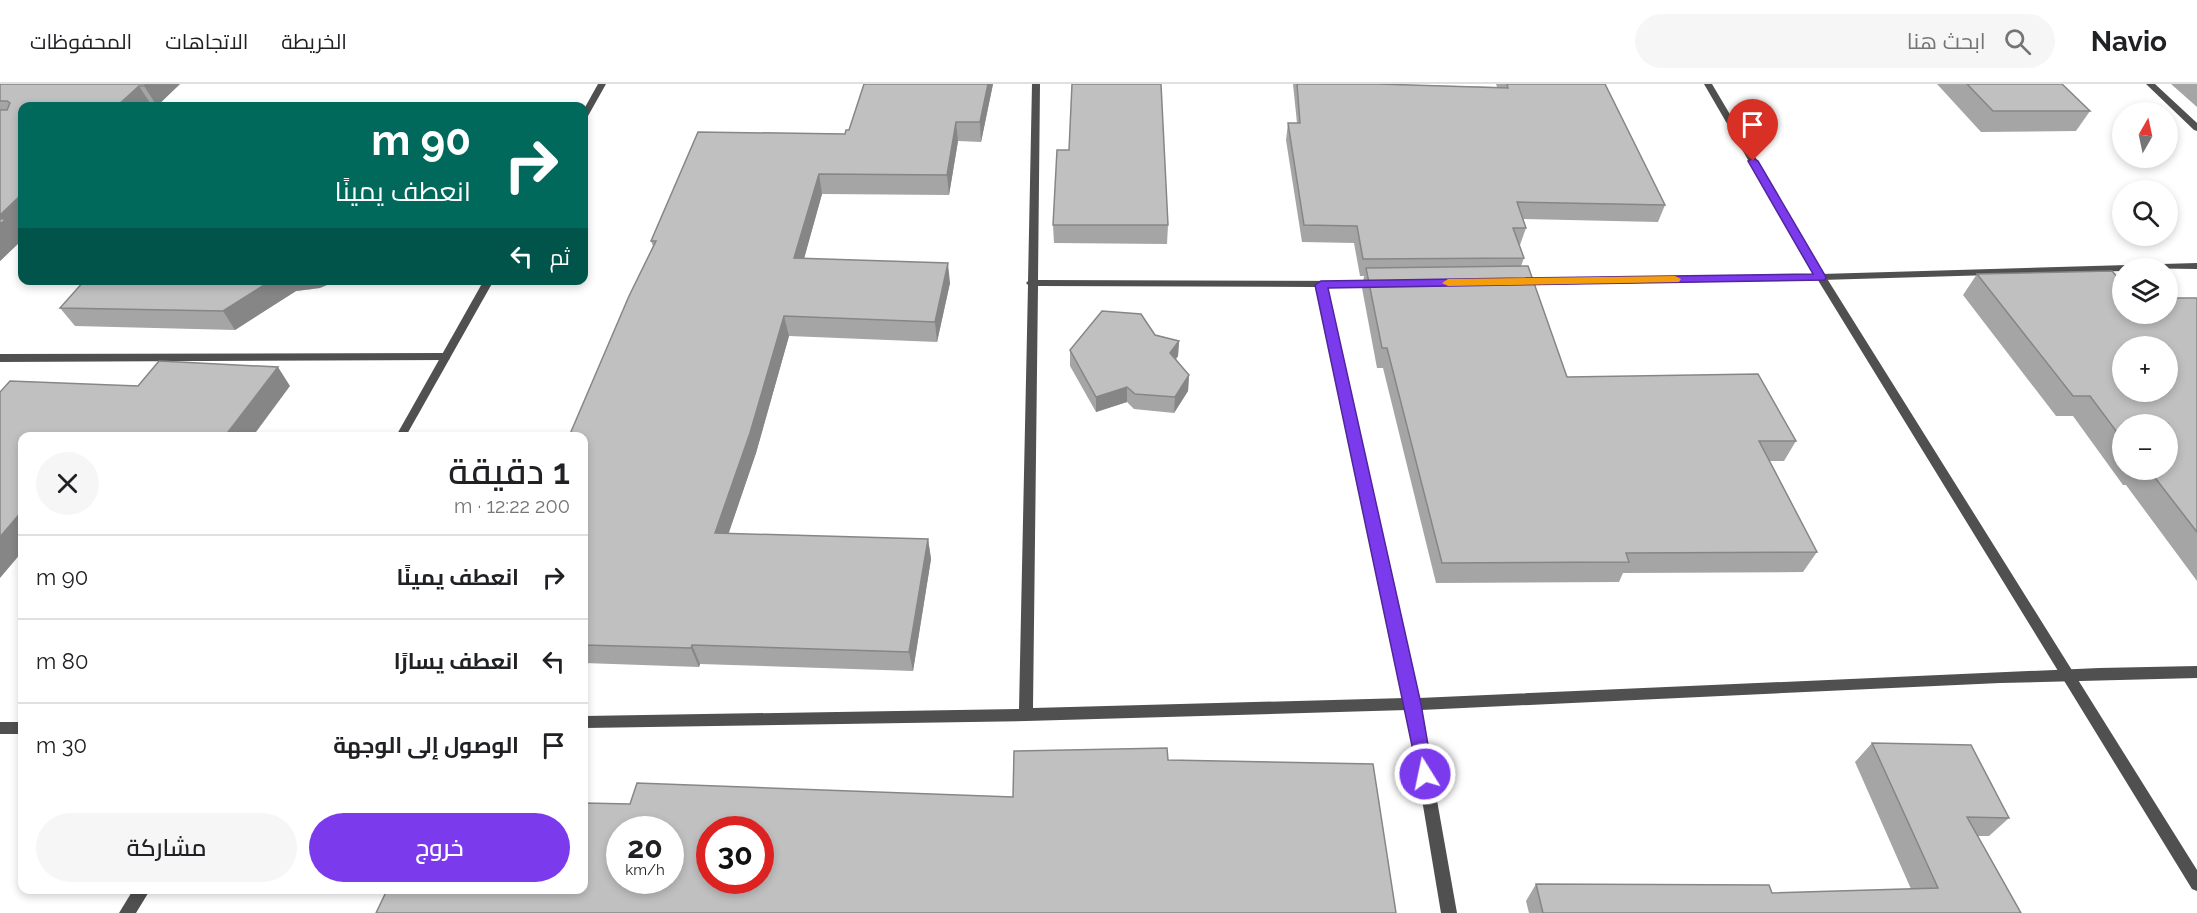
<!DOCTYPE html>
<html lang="ar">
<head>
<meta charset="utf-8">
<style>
  :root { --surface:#fff; --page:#f6f6f6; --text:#202124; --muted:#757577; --line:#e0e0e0; --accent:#7c3aed }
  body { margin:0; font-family:Raleway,Cairo,sans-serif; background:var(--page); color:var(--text); direction:rtl; height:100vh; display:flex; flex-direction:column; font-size:22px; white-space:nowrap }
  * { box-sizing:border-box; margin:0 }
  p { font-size:20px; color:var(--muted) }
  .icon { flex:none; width:33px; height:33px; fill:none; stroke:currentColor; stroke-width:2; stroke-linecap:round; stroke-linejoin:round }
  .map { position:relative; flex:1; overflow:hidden; direction:ltr }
  .panel { position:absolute; left:18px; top:348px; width:570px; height:462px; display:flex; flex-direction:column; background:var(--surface); border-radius:12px; box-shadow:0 3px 9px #0003; direction:rtl }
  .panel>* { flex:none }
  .banner { position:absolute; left:18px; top:18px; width:570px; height:183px; border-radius:12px; box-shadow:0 3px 9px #0003; direction:rtl; background:#00695c; color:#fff; overflow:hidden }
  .needle { width:39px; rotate:9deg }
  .tools { position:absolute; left:2112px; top:18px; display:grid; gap:12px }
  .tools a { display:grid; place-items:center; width:66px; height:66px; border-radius:50%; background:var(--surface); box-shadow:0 3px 9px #0003; font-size:30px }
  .speed { position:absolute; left:606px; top:732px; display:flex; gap:12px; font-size:30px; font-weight:700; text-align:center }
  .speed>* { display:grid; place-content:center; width:78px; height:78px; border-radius:50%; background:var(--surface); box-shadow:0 3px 9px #0003; line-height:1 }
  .speed small { font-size:15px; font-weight:400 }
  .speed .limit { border:9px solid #d22; background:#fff; color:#111 }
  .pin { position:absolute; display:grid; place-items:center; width:51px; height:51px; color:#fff; margin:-62px -26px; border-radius:50% 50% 50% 0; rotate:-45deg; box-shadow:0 0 6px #0007 }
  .pin .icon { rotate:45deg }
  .me { position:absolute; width:66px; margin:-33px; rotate:350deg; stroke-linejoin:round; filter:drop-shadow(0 0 4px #0008) }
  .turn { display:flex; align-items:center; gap:21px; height:126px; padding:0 18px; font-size:27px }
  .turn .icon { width:78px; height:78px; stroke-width:2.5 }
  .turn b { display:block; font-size:42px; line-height:51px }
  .then { display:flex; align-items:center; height:57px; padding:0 18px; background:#0003; gap:12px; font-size:22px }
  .round { display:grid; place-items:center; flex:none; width:63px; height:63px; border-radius:32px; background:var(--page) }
  .overview { display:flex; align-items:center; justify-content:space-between; height:102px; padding:0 18px }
  h1 { font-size:36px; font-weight:600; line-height:45px }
  .primary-button { display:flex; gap:12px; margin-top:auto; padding:12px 18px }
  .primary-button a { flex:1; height:69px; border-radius:36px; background:var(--accent); color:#fff; font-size:24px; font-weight:600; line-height:69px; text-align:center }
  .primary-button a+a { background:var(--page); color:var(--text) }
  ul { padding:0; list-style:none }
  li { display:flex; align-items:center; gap:18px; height:84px; padding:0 18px; border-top:2px solid var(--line) }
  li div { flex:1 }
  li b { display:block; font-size:22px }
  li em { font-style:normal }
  header { display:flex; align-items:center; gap:36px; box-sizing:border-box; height:84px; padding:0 30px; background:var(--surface); border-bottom:2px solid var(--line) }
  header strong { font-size:28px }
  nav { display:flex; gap:33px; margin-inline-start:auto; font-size:21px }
  .search { width:420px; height:54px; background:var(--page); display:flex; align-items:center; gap:15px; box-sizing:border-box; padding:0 21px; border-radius:33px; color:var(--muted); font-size:22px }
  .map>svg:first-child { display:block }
</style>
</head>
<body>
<header>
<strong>Navio</strong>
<div class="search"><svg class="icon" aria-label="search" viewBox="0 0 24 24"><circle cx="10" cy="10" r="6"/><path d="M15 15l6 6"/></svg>ابحث هنا</div>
<nav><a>الخريطة</a><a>الاتجاهات</a><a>المحفوظات</a></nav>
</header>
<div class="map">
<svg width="2197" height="829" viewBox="0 0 2197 829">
  <rect width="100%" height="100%" fill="#fff"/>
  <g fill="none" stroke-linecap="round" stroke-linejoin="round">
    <!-- minor -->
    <g fill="#505050" fill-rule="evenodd">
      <path d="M 1032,0 L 1040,0 L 1038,196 L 1377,197 L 1382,200 L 1377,203 L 1327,203 L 1419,614 L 2099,584 L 2197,582 L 2197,594 L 2000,599 L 1421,626 L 1457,829 L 1441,829 L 1407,626 L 1026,637 L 584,644 L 584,632 L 1019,625 L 1028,201 L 1026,199 L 1028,197 ZM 1038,202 L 1316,203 L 1405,614 L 1033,624 Z"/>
      <path d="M 2146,0 L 2155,0 L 2197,39 L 2197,47 L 2194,46 Z"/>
      <path d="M 2197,179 L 2197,185 L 2122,184 L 2122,187 L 1821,196 L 1517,201 L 1512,198 L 1517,195 L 1821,190 Z"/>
      <path d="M 445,269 L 450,273 L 449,276 L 0,278 L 0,270 Z"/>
      <rect x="0" y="638" width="22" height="12"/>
    </g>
    <!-- tertiary -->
    <g fill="#505050" fill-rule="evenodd">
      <path d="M 598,0 L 606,0 L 588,32 L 584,34 L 584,25 Z"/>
      <path d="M 1704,0 L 1712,0 L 1826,193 L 2197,786 L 2197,807 L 2192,805 L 1816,193 Z"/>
      <path d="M 484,196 L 494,196 L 406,352 L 396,352 Z"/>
      <path d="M 133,806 L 150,806 L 136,829 L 119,829 Z"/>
    </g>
  </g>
  <!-- wall -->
  <g fill="#a5a5a5" fill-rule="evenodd">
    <path d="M 0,0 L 180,0 L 157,22 L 22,22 L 22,146 L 18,150 L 22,156 L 0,177 Z"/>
    <path d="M 864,0 L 993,0 L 981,58 L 958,57 L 949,111 L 822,110 L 804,174 L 950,199 L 937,258 L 789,252 L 756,369 L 728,450 L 928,455 L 931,475 L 913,587 L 700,580 L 699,583 L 584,579 L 584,352 L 570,350 L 653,162 L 651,157 L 845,50 L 849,46 Z"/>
    <path d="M 1293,0 L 1377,0 L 1497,3 L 1496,0 L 1605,0 L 1665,121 L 1658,138 L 1523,135 L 1526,144 L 1520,161 L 1519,161 L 1524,174 L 1521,182 L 1567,293 L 1796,357 L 1784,377 L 1769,377 L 1817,468 L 1803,488 L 1623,489 L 1619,498 L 1436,499 L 1383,284 L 1377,284 L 1362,204 L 1364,192 L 1360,192 L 1354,159 L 1302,158 L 1286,56 L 1288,39 L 1297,39 Z"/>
    <path d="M 1937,0 L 2062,0 L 2090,27 L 2076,47 L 1981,48 Z"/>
    <path d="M 2171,0 L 2197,0 L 2197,23 Z"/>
    <path d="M 1053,141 L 1168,141 L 1167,160 L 1054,159 Z"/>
    <path d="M 1977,190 L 2122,230 L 2197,214 L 2197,497 L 2126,401 L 2123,401 L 2073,332 L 2056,332 L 1963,211 ZM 2122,340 L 2168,386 L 2122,386 Z"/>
    <path d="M 320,204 L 296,207 L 235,246 L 75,242 L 60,224 Z"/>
    <path d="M 1155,251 L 1179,257 L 1178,272 L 1176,275 L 1189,291 L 1188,307 L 1174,329 L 1134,325 L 1127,318 L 1096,328 L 1070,282 L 1070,266 Z"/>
    <path d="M 1872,659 L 2009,734 L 1989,752 L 1978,752 L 2021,829 L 1529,829 L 1526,817 L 1536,800 L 1772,809 L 1911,805 L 1855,678 Z"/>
  </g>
  <!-- shaded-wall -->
  <g fill="#868686">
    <path d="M 147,0 L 180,0 L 157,22 L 144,2 Z"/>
    <path d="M 988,0 L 993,0 L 981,58 L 980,38 Z"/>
    <path d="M 139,2 L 152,22 L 117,22 Z"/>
    <path d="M 956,38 L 958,57 L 949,111 L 947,91 Z"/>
    <path d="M 819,90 L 822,110 L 799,193 L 794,174 Z"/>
    <path d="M 22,110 L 22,146 L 18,150 L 22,156 L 0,177 L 0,131 Z"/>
    <path d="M 948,179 L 950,199 L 937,258 L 935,238 Z"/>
    <path d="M 272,196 L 339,196 L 320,204 L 296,207 L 235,246 L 223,227 Z"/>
    <path d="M 784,232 L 789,252 L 756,369 L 722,469 L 715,449 Z"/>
    <path d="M 1179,257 L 1178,272 L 1169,284 L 1170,269 Z"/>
    <path d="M 278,283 L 290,302 L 253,352 L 225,352 Z"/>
    <path d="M 1189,291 L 1188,307 L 1174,329 L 1175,313 Z"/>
    <path d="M 1127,303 L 1127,318 L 1096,328 L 1096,313 Z"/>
    <path d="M 22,427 L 22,468 L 0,494 L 0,453 Z"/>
    <path d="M 928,455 L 931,475 L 913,587 L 909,568 Z"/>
    <path d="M 692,561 L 700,580 L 699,583 L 691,564 Z"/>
  </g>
  <!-- building -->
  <g fill="#c0c0c0" stroke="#868686" stroke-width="1.5" fill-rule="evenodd">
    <path d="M 0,0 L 147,0 L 144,2 L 139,2 L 117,22 L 22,22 L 22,110 L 0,131 L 0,26 L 7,26 L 10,19 L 7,17 L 0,17 Z"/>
    <path d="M 864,0 L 988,0 L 980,38 L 956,38 L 947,91 L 819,90 L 794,174 L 948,179 L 935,238 L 784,232 L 750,349 L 715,449 L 928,455 L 909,568 L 692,561 L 691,564 L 584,561 L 584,352 L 552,352 L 554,350 L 570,350 L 629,212 L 656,157 L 651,157 L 698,48 L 845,50 L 846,46 L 849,46 Z"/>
    <path d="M 1072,0 L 1161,0 L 1168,141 L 1053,141 L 1057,66 L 1069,66 Z"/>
    <path d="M 1297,0 L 1377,0 L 1508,4 L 1507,0 L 1605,0 L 1665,121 L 1517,118 L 1526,144 L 1513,144 L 1524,174 L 1363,175 L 1357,142 L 1304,141 L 1288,39 L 1300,39 Z"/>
    <path d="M 1967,0 L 2062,0 L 2090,27 L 1993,27 Z"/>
    <path d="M 0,135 L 6,135 L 0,140 Z"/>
    <path d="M 1528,182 L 1567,293 L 1758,290 L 1796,357 L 1759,357 L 1817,468 L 1626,469 L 1629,478 L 1442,479 L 1387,264 L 1382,264 L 1366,184 Z"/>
    <path d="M 2112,187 L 2122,198 L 2122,230 L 2168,230 L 2168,214 L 2197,214 L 2197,448 L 2149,386 L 2168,386 L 2168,340 L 2122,340 L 2122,355 L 2090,312 L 2073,312 L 1977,190 ZM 2122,262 L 2168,262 L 2168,308 L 2122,308 Z"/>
    <path d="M 85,196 L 272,196 L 223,227 L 60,224 Z"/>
    <path d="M 1102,227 L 1141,230 L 1155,251 L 1179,257 L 1170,269 L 1189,291 L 1175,313 L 1135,310 L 1127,303 L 1096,313 L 1070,266 Z"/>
    <path d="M 159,277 L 278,283 L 225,352 L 22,352 L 22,427 L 0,453 L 0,308 L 10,297 L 138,302 Z"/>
    <path d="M 1872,659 L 1971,661 L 2009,734 L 1967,733 L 2021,829 L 1543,829 L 1536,800 L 1769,801 L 1772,809 L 1938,804 Z"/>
    <path d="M 1167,664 L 1168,676 L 1373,680 L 1396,829 L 376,829 L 387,806 L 584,806 L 584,719 L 630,720 L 637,699 L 1013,713 L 1014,667 ZM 620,746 L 670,746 L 670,796 L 620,796 ZM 710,746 L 760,746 L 760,796 L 710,796 Z"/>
  </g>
  <!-- route -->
  <path fill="#7c3aed" stroke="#51269a" stroke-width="1.5" d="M 1753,74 L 1758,77 L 1826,193 L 1825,196 L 1328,204 L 1421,620 L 1433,690 L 1431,695 L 1425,697 L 1419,695 L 1315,201 L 1321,197 L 1813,190 L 1748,77 Z"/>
  <!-- slow -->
  <path fill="#f59e0b" d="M 1675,192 L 1681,195 L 1679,198 L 1448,202 L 1442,199 L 1448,195 Z"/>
</svg>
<div class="tools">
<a><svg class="needle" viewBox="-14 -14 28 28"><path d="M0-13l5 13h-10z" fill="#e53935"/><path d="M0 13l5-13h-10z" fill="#757577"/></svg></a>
<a><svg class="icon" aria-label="search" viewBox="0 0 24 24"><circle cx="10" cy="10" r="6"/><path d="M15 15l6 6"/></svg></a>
<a><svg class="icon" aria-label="layers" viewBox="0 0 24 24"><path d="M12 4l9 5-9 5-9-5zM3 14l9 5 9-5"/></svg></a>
<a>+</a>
<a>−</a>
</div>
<div class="speed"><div>20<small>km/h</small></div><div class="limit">30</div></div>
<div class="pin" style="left:1753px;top:77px;background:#d93025"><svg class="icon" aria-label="arrive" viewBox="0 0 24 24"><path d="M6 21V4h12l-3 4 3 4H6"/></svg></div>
<svg class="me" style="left:1425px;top:690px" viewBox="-20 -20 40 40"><circle r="17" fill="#7c3aed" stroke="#fff" stroke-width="3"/><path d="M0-11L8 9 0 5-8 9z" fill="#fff"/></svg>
<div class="banner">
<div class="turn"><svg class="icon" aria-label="right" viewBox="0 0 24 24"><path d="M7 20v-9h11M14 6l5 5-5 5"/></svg><div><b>90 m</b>انعطف يمينًا</div></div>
<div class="then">ثم<svg class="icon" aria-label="left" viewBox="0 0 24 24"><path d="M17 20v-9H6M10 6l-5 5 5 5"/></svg></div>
</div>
<section class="panel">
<div class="overview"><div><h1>1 دقيقة</h1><p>200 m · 12:22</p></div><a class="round"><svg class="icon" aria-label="close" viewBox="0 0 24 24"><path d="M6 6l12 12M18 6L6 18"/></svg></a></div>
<ul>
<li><svg class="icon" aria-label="right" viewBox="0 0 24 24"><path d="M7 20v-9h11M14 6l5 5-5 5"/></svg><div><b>انعطف يمينًا</b></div><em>90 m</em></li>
<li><svg class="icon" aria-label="left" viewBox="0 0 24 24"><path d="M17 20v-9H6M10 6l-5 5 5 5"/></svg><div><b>انعطف يسارًا</b></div><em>80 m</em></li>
<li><svg class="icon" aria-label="arrive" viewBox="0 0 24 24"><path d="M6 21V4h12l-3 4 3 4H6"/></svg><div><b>الوصول إلى الوجهة</b></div><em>30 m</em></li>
</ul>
<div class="primary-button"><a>خروج</a><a>مشاركة</a></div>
</section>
</div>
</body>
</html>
